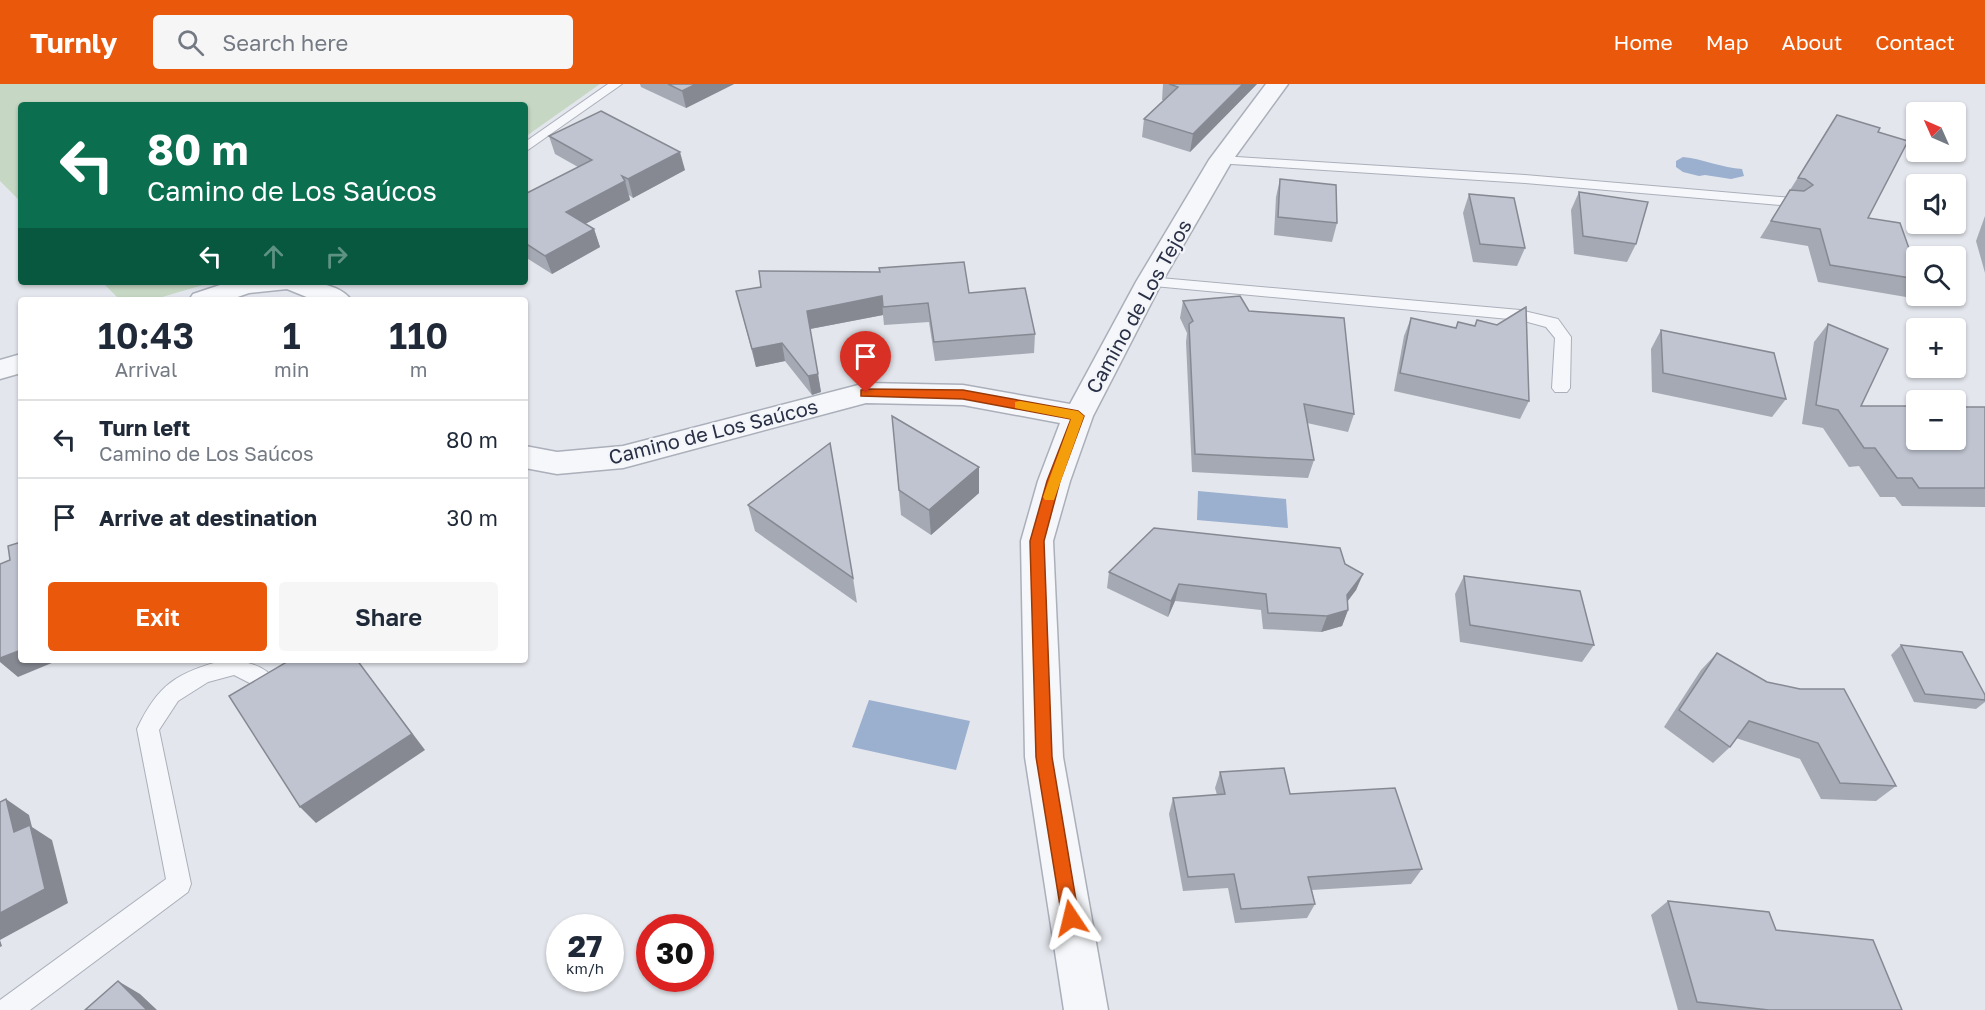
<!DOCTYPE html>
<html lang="en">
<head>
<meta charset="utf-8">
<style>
  :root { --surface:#fff; --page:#f6f6f7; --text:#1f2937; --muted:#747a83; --line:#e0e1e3; --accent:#ea580c }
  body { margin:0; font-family:"Golos Text",sans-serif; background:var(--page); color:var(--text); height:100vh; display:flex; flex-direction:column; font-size:22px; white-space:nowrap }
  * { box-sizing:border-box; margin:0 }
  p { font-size:20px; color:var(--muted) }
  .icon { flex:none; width:33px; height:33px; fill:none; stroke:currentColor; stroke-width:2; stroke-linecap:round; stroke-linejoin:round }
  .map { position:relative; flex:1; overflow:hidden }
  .details { position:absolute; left:18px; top:213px; width:510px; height:366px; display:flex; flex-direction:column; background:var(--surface); border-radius:6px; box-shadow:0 2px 4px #0004 }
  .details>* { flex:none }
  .top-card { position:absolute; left:18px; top:18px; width:510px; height:183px; border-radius:6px; box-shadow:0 2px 4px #0004; background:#0b6e4f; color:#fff; overflow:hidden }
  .needle { width:39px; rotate:315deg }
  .tools { position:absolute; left:1906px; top:18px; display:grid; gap:12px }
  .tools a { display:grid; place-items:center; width:60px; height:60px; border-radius:6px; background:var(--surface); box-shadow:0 2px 4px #0004; font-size:30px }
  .speed { position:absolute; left:546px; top:830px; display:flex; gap:12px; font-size:30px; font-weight:700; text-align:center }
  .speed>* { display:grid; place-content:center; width:78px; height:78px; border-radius:50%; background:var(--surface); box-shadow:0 2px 4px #0004; line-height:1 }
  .speed small { font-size:15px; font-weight:400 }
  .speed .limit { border:9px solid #d22; background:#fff; color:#111 }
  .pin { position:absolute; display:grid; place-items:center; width:51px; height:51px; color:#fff; margin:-62px -26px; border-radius:50% 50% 50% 0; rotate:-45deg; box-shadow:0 0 6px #0007 }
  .pin .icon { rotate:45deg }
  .me { position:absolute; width:66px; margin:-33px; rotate:350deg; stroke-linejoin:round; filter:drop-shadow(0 0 4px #0008) }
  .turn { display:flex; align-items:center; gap:21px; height:126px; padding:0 30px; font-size:27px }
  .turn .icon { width:78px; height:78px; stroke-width:2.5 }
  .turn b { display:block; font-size:42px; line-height:51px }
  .lanes { display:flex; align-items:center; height:57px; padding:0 30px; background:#0003; justify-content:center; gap:30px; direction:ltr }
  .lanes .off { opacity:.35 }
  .eta { display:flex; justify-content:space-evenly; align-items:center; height:102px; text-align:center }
  .eta b { font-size:36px; font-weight:600; line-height:42px }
  .button { display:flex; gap:12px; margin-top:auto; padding:12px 30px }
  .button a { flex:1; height:69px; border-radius:6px; background:var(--accent); color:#fff; font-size:24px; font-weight:600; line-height:69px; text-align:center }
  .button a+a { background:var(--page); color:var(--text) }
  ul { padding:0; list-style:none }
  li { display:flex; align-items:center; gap:18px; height:78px; padding:0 30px; border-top:2px solid var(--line) }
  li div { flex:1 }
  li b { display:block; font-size:22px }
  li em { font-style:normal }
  header { display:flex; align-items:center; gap:36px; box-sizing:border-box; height:84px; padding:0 30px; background:var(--accent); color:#fff }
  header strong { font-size:28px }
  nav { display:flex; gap:33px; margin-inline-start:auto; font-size:21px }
  .search { width:420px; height:54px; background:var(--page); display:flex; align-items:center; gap:15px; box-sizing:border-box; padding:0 21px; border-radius:6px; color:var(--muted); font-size:22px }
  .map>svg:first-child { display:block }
</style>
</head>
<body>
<header>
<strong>Turnly</strong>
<div class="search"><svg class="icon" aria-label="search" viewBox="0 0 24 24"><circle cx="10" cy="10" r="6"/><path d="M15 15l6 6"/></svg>Search here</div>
<nav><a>Home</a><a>Map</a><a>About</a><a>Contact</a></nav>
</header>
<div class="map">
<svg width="1985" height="926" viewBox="0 0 1985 926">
  <rect width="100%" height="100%" fill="#e3e6ec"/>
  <!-- green -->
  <g fill="#c6d7c3">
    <path d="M 0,0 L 600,0 L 525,53 L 525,21 L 21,21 L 21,118 L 0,97 Z"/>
    <path d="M 102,198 L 213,198 L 152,216 L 120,216 Z"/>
  </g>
  <!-- water -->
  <g fill="#9bafcf">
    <path d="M 1683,73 C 1703,75 1723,84 1742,85 L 1744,92 L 1731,95 L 1705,91 L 1699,92 L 1683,88 L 1676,83 L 1676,77 Z"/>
    <path d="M 1198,407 L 1286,415 L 1288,444 L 1197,436 Z"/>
    <path d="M 869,616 L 970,637 L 956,686 L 852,663 Z"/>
  </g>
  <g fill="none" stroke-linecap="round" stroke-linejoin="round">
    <!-- lane casing -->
    <g stroke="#abafba" stroke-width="2">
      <g id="lane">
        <path d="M 608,0 L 622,0 L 525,68 L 525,58 Z"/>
        <path d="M 1221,72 L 1525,91 L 1793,114 L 1800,118 L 1793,122 L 1525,99 L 1216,79 L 1214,76 Z"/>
        <path d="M 1149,193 L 1520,226 L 1558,235 L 1571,253 L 1570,304 L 1567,308 L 1555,308 L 1552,304 L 1555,254 L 1546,243 L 1520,236 L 1143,201 L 1141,198 Z"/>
        <path d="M 225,576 C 242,576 267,581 276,598 L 273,604 L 265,607 L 234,591 L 208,598 L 178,617 L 159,646 L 191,800 L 188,808 L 30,926 L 0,926 L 0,916 L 166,795 L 137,645 C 158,600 178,588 225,576 Z"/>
      </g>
    </g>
    <!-- street casing -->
    <g stroke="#abafba" stroke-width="3">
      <g id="street">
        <path d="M 1266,0 L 1288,0 L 1232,77 L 1162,198 L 1093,332 L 1070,397 L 1053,457 L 1063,673 L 1108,926 L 1064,926 L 1025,673 L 1021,457 L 1038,397 L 1060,339 L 963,321 L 866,319 L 623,384 L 557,390 L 525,384 L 525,362 L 557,368 L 623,362 L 866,299 L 963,301 L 1070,320 L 1136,198 L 1209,76 Z"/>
        <path d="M 229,198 C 258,198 334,189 351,216 L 314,216 L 287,205 L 249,209 L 229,216 L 189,216 L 193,210 Z"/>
        <path d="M 21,270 L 21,289 L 0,295 L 0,276 Z"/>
      </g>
    </g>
    <!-- lane -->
    <use href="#lane" fill="#f6f7fa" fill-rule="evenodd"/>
    <!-- street -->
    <use href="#street" fill="#f6f7fa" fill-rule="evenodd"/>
  </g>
  <!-- wall -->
  <g fill="#a4a9b3">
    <path d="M 640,0 L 734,0 L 686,24 L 641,3 Z"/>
    <path d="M 1163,0 L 1257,0 L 1190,68 L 1142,53 L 1144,35 L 1164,16 L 1162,16 Z"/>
    <path d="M 1837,31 L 1878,48 L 1868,134 L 1917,187 L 1917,199 L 1906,213 L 1818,198 L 1808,162 L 1760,154 Z"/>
    <path d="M 549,52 L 685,86 L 633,114 L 629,111 L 630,116 L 585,140 L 594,145 L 600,163 L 552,190 L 525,173 L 525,110 L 578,83 L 555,70 Z"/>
    <path d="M 1280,95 L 1337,139 L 1332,158 L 1274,151 L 1276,113 Z"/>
    <path d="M 1579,108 L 1636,160 L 1627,178 L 1574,170 L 1571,126 Z"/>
    <path d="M 1469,110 L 1525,164 L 1517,182 L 1473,178 L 1463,129 Z"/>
    <path d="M 1985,132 L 1985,189 L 1976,157 Z"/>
    <path d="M 736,207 L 969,209 L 1035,250 L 1034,269 L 935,277 L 929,238 L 884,241 L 883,231 L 810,245 L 821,308 L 812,311 L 785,277 L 756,283 Z"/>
    <path d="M 1183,217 L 1249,227 L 1354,330 L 1348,348 L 1307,339 L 1314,376 L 1308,394 L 1192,388 L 1186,258 L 1187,249 L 1180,234 Z"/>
    <path d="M 1411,234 L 1529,317 L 1520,335 L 1394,307 L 1404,252 Z"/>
    <path d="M 1828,240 L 1861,322 L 1985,323 L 1985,423 L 1902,422 L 1895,413 L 1880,413 L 1859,382 L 1849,383 L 1823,344 L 1802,340 L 1814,258 Z"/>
    <path d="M 1661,246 L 1786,315 L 1772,333 L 1652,308 L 1651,265 Z"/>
    <path d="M 892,332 L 979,409 L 931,451 L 901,431 Z"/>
    <path d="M 748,421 L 853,494 L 857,519 L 755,447 Z"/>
    <path d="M 1345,480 L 1363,490 L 1356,506 L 1347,518 L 1348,526 L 1342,542 L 1321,548 L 1263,545 L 1261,526 L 1175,517 L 1168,533 L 1107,504 L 1109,488 Z"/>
    <path d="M 1464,492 L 1594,561 L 1582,578 L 1460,558 L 1455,510 Z"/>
    <path d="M 1901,561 L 1985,611 L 1985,618 L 1976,625 L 1914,618 L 1891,571 Z"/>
    <path d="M 1717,569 L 1896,702 L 1876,717 L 1821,715 L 1800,675 L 1736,654 L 1730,663 L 1713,679 L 1664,643 L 1701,586 Z"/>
    <path d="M 1220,688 L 1290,710 L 1422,785 L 1411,800 L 1312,806 L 1315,820 L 1307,834 L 1235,839 L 1228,804 L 1183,807 L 1169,730 L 1173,714 L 1217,711 L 1215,704 Z"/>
    <path d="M 1668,817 L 1776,846 L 1902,926 L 1678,926 L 1651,831 Z"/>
  </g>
  <!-- shaded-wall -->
  <g fill="#868992">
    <path d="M 696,0 L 734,0 L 686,24 L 682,7 Z"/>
    <path d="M 1243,0 L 1257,0 L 1190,68 L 1193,50 Z"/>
    <path d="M 680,68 L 685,86 L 633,114 L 628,95 Z"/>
    <path d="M 625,97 L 630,116 L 572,147 L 566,128 Z"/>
    <path d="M 594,145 L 600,163 L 552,190 L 545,172 Z"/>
    <path d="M 882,212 L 883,231 L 810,245 L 807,227 Z"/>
    <path d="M 782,259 L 785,277 L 756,283 L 752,265 Z"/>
    <path d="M 818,290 L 821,308 L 812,311 L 808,292 Z"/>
    <path d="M 979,383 L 979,409 L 931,451 L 929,426 Z"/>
    <path d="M 1363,490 L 1356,506 L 1340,527 L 1347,511 Z"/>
    <path d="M 1179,500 L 1175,517 L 1168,533 L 1171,517 Z"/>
    <path d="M 1348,526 L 1342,542 L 1321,548 L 1327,532 Z"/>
    <path d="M 21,566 L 21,576 L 59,576 L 18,593 L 0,578 L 0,574 Z"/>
    <path d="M 357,576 L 425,666 L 316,739 L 300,723 Z"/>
    <path d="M 6,715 L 29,731 L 32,743 L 52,756 L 68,819 L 0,856 L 2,862 L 0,863 L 0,829 L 14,748 Z"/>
    <path d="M 118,897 L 140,910 L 157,926 L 147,926 Z"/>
  </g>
  <!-- building -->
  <g fill="#bfc4d0" stroke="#868992" stroke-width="1.5">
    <path d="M 668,0 L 696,0 L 682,7 Z"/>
    <path d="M 1169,0 L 1243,0 L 1193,50 L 1144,35 L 1178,3 Z"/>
    <path d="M 601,27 L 680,68 L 628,95 L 622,92 L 625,97 L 566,128 L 594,145 L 545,172 L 525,159 L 525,110 L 592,76 L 549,52 Z"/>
    <path d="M 1837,31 L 1880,44 L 1878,48 L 1908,57 L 1868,134 L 1900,139 L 1917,187 L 1917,195 L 1830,181 L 1820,145 L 1771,137 L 1790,106 L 1804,107 L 1813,101 L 1805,95 L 1798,94 Z"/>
    <path d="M 1280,95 L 1336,101 L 1337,139 L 1278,133 Z"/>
    <path d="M 1579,108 L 1648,118 L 1636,160 L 1583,152 Z"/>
    <path d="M 1469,110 L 1514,114 L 1525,164 L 1480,160 Z"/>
    <path d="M 964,178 L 969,209 L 1025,204 L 1035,250 L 934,258 L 928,219 L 883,223 L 882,212 L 807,227 L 818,290 L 808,292 L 782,259 L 752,265 L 736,207 L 761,203 L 759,187 L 880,188 L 879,184 Z"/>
    <path d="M 1240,212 L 1249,227 L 1344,234 L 1354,330 L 1304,320 L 1314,376 L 1195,370 L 1189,240 L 1193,237 L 1183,217 Z"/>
    <path d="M 1526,223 L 1529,317 L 1400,289 L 1411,234 L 1456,244 L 1458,238 L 1475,242 L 1477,236 L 1497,241 Z"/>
    <path d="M 1828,240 L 1888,265 L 1861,322 L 1917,322 L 1917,356 L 1956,356 L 1956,323 L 1985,323 L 1985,404 L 1919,404 L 1912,394 L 1897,394 L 1875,364 L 1864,364 L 1838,326 L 1816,321 Z"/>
    <path d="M 1661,246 L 1774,269 L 1786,315 L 1663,289 Z"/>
    <path d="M 892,332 L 979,383 L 929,426 L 899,406 Z"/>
    <path d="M 830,359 L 853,494 L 748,421 Z"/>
    <path d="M 1154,444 L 1340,464 L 1345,480 L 1363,490 L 1347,511 L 1348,526 L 1327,532 L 1268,529 L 1266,510 L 1179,500 L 1171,517 L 1109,488 Z"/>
    <path d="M 21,458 L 21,566 L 0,574 L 0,480 L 10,476 L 8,462 Z"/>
    <path d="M 1464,492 L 1580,507 L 1594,561 L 1470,541 Z"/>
    <path d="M 1901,561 L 1962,568 L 1985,611 L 1985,616 L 1925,610 Z"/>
    <path d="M 1717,569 L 1767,598 L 1800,605 L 1844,605 L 1896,702 L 1840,699 L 1818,659 L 1749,637 L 1730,663 L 1679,626 Z"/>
    <path d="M 290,576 L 357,576 L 412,650 L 300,723 L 229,612 Z"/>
    <path d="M 1284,684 L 1290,710 L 1395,704 L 1422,785 L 1308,793 L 1315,820 L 1241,825 L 1234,790 L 1188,793 L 1173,714 L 1225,710 L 1220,688 Z"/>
    <path d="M 6,715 L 14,748 L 30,741 L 45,805 L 0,829 L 0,718 Z"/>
    <path d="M 1668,817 L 1769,828 L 1776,846 L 1873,856 L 1902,926 L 1769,926 L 1697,918 Z"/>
    <path d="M 118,897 L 147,926 L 85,926 Z"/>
  </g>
  <!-- route -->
  <path fill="#ea580c" stroke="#983908" stroke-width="1.5" d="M 866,305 L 963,306 L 1078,327 L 1084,332 L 1060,397 L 1044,457 L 1052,673 L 1079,834 L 1077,840 L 1071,842 L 1065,840 L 1062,834 L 1036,673 L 1030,457 L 1047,397 L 1071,335 L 963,315 L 861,312 L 861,306 Z"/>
  <!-- slow -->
  <path fill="#f59e0b" d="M 1020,317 L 1078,327 L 1084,332 L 1054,416 L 1045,416 L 1043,413 L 1071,335 L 1015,324 L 1015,318 Z"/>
  <g text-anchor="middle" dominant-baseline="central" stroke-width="4.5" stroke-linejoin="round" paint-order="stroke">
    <!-- street labels -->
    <g font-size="20" fill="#293046" stroke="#f3f5f9">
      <text transform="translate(1138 222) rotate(-61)">Camino de Los Tejos</text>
      <text transform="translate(713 347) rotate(-14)">Camino de Los Saúcos</text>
    </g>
  </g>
</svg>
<div class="tools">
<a><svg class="needle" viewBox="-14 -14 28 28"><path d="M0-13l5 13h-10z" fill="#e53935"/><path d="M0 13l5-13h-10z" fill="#747a83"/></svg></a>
<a><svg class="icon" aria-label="sound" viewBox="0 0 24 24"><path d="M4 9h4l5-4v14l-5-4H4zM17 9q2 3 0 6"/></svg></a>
<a><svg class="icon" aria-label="search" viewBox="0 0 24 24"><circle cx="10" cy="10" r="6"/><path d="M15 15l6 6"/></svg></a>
<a>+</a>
<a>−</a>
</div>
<div class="speed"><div>27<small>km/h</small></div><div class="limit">30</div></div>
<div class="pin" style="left:866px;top:309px;background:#d93025"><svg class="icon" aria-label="arrive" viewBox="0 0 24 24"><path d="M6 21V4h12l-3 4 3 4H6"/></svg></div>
<svg class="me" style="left:1071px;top:834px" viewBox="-20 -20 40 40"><path d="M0-17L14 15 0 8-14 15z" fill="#ea580c" stroke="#fff" stroke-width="4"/></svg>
<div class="top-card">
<div class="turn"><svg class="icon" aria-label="left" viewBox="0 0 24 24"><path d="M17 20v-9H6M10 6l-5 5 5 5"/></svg><div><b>80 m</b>Camino de Los Saúcos</div></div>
<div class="lanes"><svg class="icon" aria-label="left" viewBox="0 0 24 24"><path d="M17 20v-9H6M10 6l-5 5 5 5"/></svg><svg class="icon off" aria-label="ahead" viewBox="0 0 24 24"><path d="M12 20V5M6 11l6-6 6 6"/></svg><svg class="icon off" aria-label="right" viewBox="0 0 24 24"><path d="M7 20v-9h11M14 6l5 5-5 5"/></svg></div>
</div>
<section class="details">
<div class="eta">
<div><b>10:43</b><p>Arrival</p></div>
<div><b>1</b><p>min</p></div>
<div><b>110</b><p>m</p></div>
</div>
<ul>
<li><svg class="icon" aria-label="left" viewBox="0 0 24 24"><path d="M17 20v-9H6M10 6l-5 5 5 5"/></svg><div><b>Turn left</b><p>Camino de Los Saúcos</p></div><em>80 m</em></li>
<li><svg class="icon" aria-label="arrive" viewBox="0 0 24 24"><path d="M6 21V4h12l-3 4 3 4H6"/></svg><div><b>Arrive at destination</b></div><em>30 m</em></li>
</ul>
<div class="button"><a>Exit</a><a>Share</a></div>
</section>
</div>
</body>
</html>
